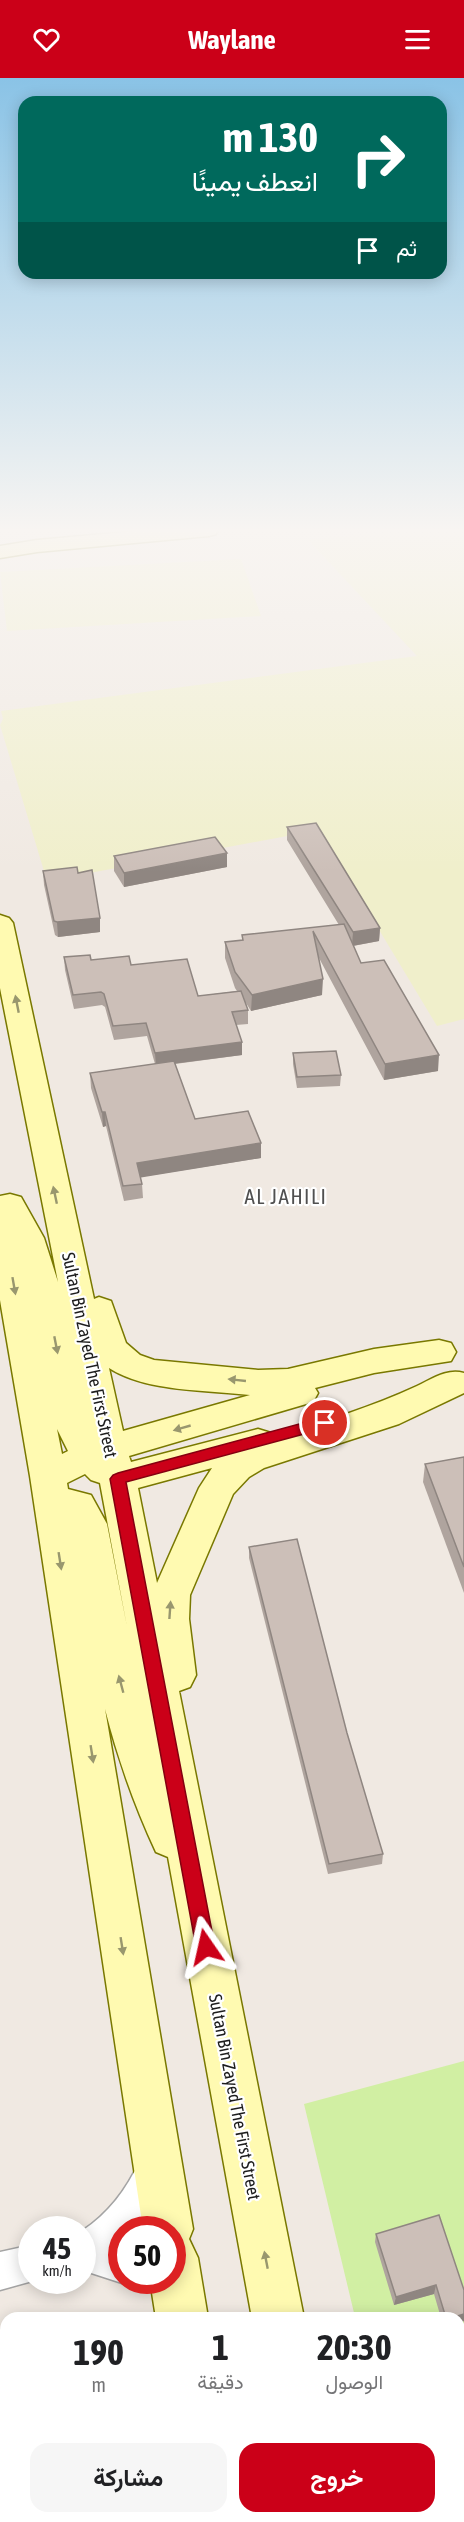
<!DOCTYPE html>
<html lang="ar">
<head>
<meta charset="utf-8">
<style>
  :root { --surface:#fff; --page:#f6f6f6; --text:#202124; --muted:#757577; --accent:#cb0018 }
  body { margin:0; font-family:"Asap Condensed",Vazirmatn,sans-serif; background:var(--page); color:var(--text); direction:rtl; height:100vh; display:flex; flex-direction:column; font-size:22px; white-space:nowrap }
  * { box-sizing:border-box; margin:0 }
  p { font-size:20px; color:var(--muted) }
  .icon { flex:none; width:33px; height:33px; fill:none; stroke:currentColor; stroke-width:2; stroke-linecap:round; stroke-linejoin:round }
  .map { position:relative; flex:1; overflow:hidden; direction:ltr }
  .drawer { position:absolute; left:0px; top:2234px; width:465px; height:212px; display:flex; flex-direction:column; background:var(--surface); border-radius:18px 18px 0 0; box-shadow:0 3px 15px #0003; direction:rtl }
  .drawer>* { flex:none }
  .top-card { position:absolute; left:18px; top:18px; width:429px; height:183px; border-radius:18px; box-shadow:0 3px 15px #0003; direction:rtl; background:#00695c; color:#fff; overflow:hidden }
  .speed { position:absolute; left:18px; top:2138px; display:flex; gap:12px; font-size:30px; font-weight:700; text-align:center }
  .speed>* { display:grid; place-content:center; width:78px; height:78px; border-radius:50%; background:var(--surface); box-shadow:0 3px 15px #0003; line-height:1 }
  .speed small { font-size:15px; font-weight:400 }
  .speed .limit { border:9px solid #d22; background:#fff; color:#111 }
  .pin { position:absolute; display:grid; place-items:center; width:51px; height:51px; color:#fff; margin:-26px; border:3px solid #fff; border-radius:50%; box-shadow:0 2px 6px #0007 }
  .me { position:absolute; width:66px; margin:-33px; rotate:349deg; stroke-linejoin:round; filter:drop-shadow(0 0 4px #0008) }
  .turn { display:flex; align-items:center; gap:21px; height:126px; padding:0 30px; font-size:27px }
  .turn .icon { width:78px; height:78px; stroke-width:2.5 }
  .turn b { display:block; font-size:42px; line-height:51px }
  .then { display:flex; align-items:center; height:57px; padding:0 30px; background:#0003; gap:12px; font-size:22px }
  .eta { display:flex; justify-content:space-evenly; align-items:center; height:102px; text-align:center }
  .eta b { font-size:36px; font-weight:700; line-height:42px }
  .cta { display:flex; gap:12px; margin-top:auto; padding:12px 30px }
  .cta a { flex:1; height:69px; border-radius:18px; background:var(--accent); color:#fff; font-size:24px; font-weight:700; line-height:69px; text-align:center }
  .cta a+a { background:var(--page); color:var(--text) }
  header { display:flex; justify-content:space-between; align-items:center; height:78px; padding:0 30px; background:var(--accent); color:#fff; font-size:27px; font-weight:700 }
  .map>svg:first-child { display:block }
</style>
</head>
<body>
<header><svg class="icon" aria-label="menu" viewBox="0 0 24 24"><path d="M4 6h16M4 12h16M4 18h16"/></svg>Waylane<svg class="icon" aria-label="heart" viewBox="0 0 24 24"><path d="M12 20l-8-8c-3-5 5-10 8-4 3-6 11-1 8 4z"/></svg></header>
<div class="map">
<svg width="464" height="2444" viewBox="0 0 464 2444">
  <rect width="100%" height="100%" fill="#f0e9e2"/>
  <!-- farmland -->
  <g fill="#f0efcb">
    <path d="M 399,452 L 464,452 L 464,941 L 437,948 L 319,752 L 47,803 L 0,647 L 3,641 L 1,633 L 417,578 L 308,462 Z"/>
    <path d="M 241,481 L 261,538 L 7,553 L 0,494 Z"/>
  </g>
  <!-- grass -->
  <path fill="#d1efa3" d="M 464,1983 L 464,2444 L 404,2444 L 403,2439 L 459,2439 L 459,2240 L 355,2239 L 304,2026 Z"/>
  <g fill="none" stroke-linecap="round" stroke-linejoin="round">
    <!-- minor casing -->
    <g stroke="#a4a4a4" stroke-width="3">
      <g id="minor">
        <path d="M 153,2077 L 166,2082 L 171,2095 L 154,2132 L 140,2151 L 122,2151 L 122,2202 L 128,2202 L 122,2205 L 82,2192 L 82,2153 C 109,2135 127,2111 140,2082 Z"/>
        <path d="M 32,2167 L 32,2202 L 36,2202 L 0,2212 L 0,2174 Z"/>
      </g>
    </g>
    <!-- secondary casing -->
    <g stroke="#797800" stroke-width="3">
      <g id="secondary">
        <path d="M 148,452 L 218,452 L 216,456 L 209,458 L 37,474 L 0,480 L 0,468 L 37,462 Z"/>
        <path d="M 0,837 L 9,840 L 13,845 L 94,1221 L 99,1219 L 111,1223 L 126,1265 L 140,1277 L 154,1282 L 258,1292 L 288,1291 L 374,1271 L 439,1262 L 451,1265 L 456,1274 L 451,1283 L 374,1295 L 315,1310 L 318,1315 L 313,1324 L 129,1378 L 131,1384 L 258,1351 L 271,1355 L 273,1359 C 323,1344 369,1330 417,1308 C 432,1301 447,1290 464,1295 L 464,1315 L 399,1346 L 264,1390 L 249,1399 L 233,1416 L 190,1517 L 189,1541 L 196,1597 L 190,1609 L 179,1613 L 304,2240 L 252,2240 L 168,1779 L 156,1774 C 134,1727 118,1681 105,1631 L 193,2151 L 189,2161 L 198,2180 L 208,2240 L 156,2240 L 150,2202 L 172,2202 L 172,2151 L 143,2151 L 30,1398 L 0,1222 L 0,1118 L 10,1116 L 21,1119 L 44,1160 L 58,1204 L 0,910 ZM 109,1290 C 146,1314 207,1312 250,1317 L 123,1353 ZM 57,1351 L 68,1373 L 62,1376 ZM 212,1390 L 199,1410 L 157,1505 L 138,1410 ZM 85,1396 L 91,1402 L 100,1405 L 127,1549 L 107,1446 L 91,1417 L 68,1411 L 67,1405 Z"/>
        <path d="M 188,2439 L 244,2439 L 245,2444 L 189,2444 Z"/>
        <path d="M 290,2439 L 346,2439 L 347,2444 L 291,2444 Z"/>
      </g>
    </g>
    <!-- minor -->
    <use href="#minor" fill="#fff" fill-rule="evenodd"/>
    <!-- secondary -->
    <use href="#secondary" fill="#fffab1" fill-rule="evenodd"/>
  </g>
  <!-- wall -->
  <g fill="#afa49e">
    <path d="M 287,749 L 380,850 L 379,863 L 353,868 L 361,885 L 438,993 L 384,1002 L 319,880 L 322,917 L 251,933 L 246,925 L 248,932 L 248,946 L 236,947 L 242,977 L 175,986 L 195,1041 L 261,1065 L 261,1080 L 140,1099 L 142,1106 L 143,1120 L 124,1123 L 106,1048 L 103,1049 L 91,1010 L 90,995 L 155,986 L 147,958 L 114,962 L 105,929 L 102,927 L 74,931 L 65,892 L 64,879 L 131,887 L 198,918 L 237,913 L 235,910 L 225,880 L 225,864 L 242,862 L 242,857 L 339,847 L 287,762 Z"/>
    <path d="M 227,775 L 227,789 L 124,809 L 114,793 L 114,778 Z"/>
    <path d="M 43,793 L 78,795 L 100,854 L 58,859 L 55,857 L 44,807 Z"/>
    <path d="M 293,975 L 341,997 L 340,1008 L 297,1010 L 293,986 Z"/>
    <path d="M 464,1379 L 464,1515 L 423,1404 L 425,1386 Z"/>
    <path d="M 249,1469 L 347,1655 L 383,1776 L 382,1786 L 328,1796 L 249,1480 Z"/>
    <path d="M 376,2156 L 464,2212 L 464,2243 L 459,2245 L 459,2240 L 441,2240 L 434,2216 L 394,2227 L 375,2164 Z"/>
  </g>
  <!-- shaded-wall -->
  <g fill="#8f8681">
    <path d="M 227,775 L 227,789 L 124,809 L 124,795 Z"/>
    <path d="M 100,840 L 100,854 L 58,859 L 57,844 Z"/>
    <path d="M 380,850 L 379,863 L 352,868 L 353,854 Z"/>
    <path d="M 323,901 L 322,917 L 251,933 L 252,917 Z"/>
    <path d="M 242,964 L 242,977 L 156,988 L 155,975 Z"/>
    <path d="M 439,977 L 438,993 L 384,1002 L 385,986 Z"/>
    <path d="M 102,1034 L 105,1034 L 106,1048 L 103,1049 Z"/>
    <path d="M 261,1065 L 261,1080 L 138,1100 L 137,1085 Z"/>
    <path d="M 436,2207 L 434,2216 L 394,2227 L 396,2219 Z"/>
    <path d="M 464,2236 L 464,2243 L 459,2245 L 459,2240 L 451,2240 Z"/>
  </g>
  <!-- building -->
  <g fill="#ccbfb8" stroke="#8f8681" stroke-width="1.5">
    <path d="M 316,745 L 380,850 L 353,854 L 287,749 Z"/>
    <path d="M 215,759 L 227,775 L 124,795 L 114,778 Z"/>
    <path d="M 77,789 L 78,795 L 92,792 L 100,840 L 57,844 L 54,843 L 43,793 Z"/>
    <path d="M 344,846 L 361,885 L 384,882 L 439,977 L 385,986 L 313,853 L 323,901 L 252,917 L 235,894 L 225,864 L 243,862 L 242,857 Z"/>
    <path d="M 90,877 L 91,882 L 129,878 L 131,887 L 187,881 L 198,918 L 241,913 L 248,932 L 232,934 L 242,964 L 155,975 L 146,945 L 113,948 L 104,916 L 101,914 L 73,917 L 64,879 Z"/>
    <path d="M 336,973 L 341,997 L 297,999 L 293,975 Z"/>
    <path d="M 174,983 L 195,1041 L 248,1033 L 261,1065 L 137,1085 L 142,1106 L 123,1108 L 105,1034 L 102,1034 L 90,995 Z"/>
    <path d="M 464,1379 L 464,1489 L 425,1386 Z"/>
    <path d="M 297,1461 L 347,1655 L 383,1776 L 329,1786 L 249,1469 Z"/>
    <path d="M 439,2137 L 464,2212 L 464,2236 L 451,2240 L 446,2240 L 436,2207 L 396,2219 L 376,2156 Z"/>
  </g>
  <!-- one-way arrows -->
  <defs><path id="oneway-solid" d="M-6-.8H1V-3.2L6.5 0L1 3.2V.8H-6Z" transform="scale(1.5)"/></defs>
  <g fill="#99976e">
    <use href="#oneway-solid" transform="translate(17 926) rotate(-101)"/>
    <use href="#oneway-solid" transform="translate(55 1117) rotate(-102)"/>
    <use href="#oneway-solid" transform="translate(14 1208) rotate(80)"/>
    <use href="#oneway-solid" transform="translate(56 1267) rotate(79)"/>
    <use href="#oneway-solid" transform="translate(237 1302) rotate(-174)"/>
    <use href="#oneway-solid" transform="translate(182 1350) rotate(164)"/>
    <use href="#oneway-solid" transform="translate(60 1483) rotate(81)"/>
    <use href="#oneway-solid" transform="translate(170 1532) rotate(-86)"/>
    <use href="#oneway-solid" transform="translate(121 1606) rotate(-105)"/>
    <use href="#oneway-solid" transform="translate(92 1676) rotate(81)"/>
    <use href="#oneway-solid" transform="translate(122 1868) rotate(81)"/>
    <use href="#oneway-solid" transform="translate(266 2182) rotate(-101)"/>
  </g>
  <!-- sky -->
  <linearGradient id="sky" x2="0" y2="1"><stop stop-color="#8ac3e6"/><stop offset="0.57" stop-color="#f8f5f2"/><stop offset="1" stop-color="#f8f5f2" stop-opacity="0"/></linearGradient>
  <rect width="464" height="794" fill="url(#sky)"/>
  <!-- route -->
  <path fill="#cb0018" stroke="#840010" stroke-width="1.5" d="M 325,1339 L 330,1341 L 332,1345 L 330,1349 L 126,1404 L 215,1869 L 212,1875 L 206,1877 L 199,1875 L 196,1869 L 110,1401 L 113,1397 L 118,1395 Z"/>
  <g text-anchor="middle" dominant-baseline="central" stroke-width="4.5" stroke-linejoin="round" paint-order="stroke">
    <!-- street labels -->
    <g font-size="18" fill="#1d1d1d" stroke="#fff">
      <text transform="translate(90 1277) rotate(78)">Sultan Bin Zayed The First Street</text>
      <text transform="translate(235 2019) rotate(79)">Sultan Bin Zayed The First Street</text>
    </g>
    <!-- quarter labels -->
    <g font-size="21" letter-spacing="1.5" fill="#505050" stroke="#fff">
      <text x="286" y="1118">AL JAHILI</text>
    </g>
  </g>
</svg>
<div class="speed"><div>45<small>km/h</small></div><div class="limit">50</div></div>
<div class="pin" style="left:325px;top:1345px;background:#d93025"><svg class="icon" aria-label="arrive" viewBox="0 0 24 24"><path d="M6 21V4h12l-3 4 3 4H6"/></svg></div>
<svg class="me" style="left:206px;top:1869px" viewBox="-20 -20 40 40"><path d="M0-17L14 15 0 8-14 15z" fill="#cb0018" stroke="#fff" stroke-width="4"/></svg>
<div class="top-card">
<div class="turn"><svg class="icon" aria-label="right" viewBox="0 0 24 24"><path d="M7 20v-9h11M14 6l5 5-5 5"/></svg><div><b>130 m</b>انعطف يمينًا</div></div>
<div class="then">ثم<svg class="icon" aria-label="arrive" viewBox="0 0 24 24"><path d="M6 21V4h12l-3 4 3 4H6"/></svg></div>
</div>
<section class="drawer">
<div class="eta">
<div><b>20:30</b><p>الوصول</p></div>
<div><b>1</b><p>دقيقة</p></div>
<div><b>190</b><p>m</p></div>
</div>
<div class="cta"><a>خروج</a><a>مشاركة</a></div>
</section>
</div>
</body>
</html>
